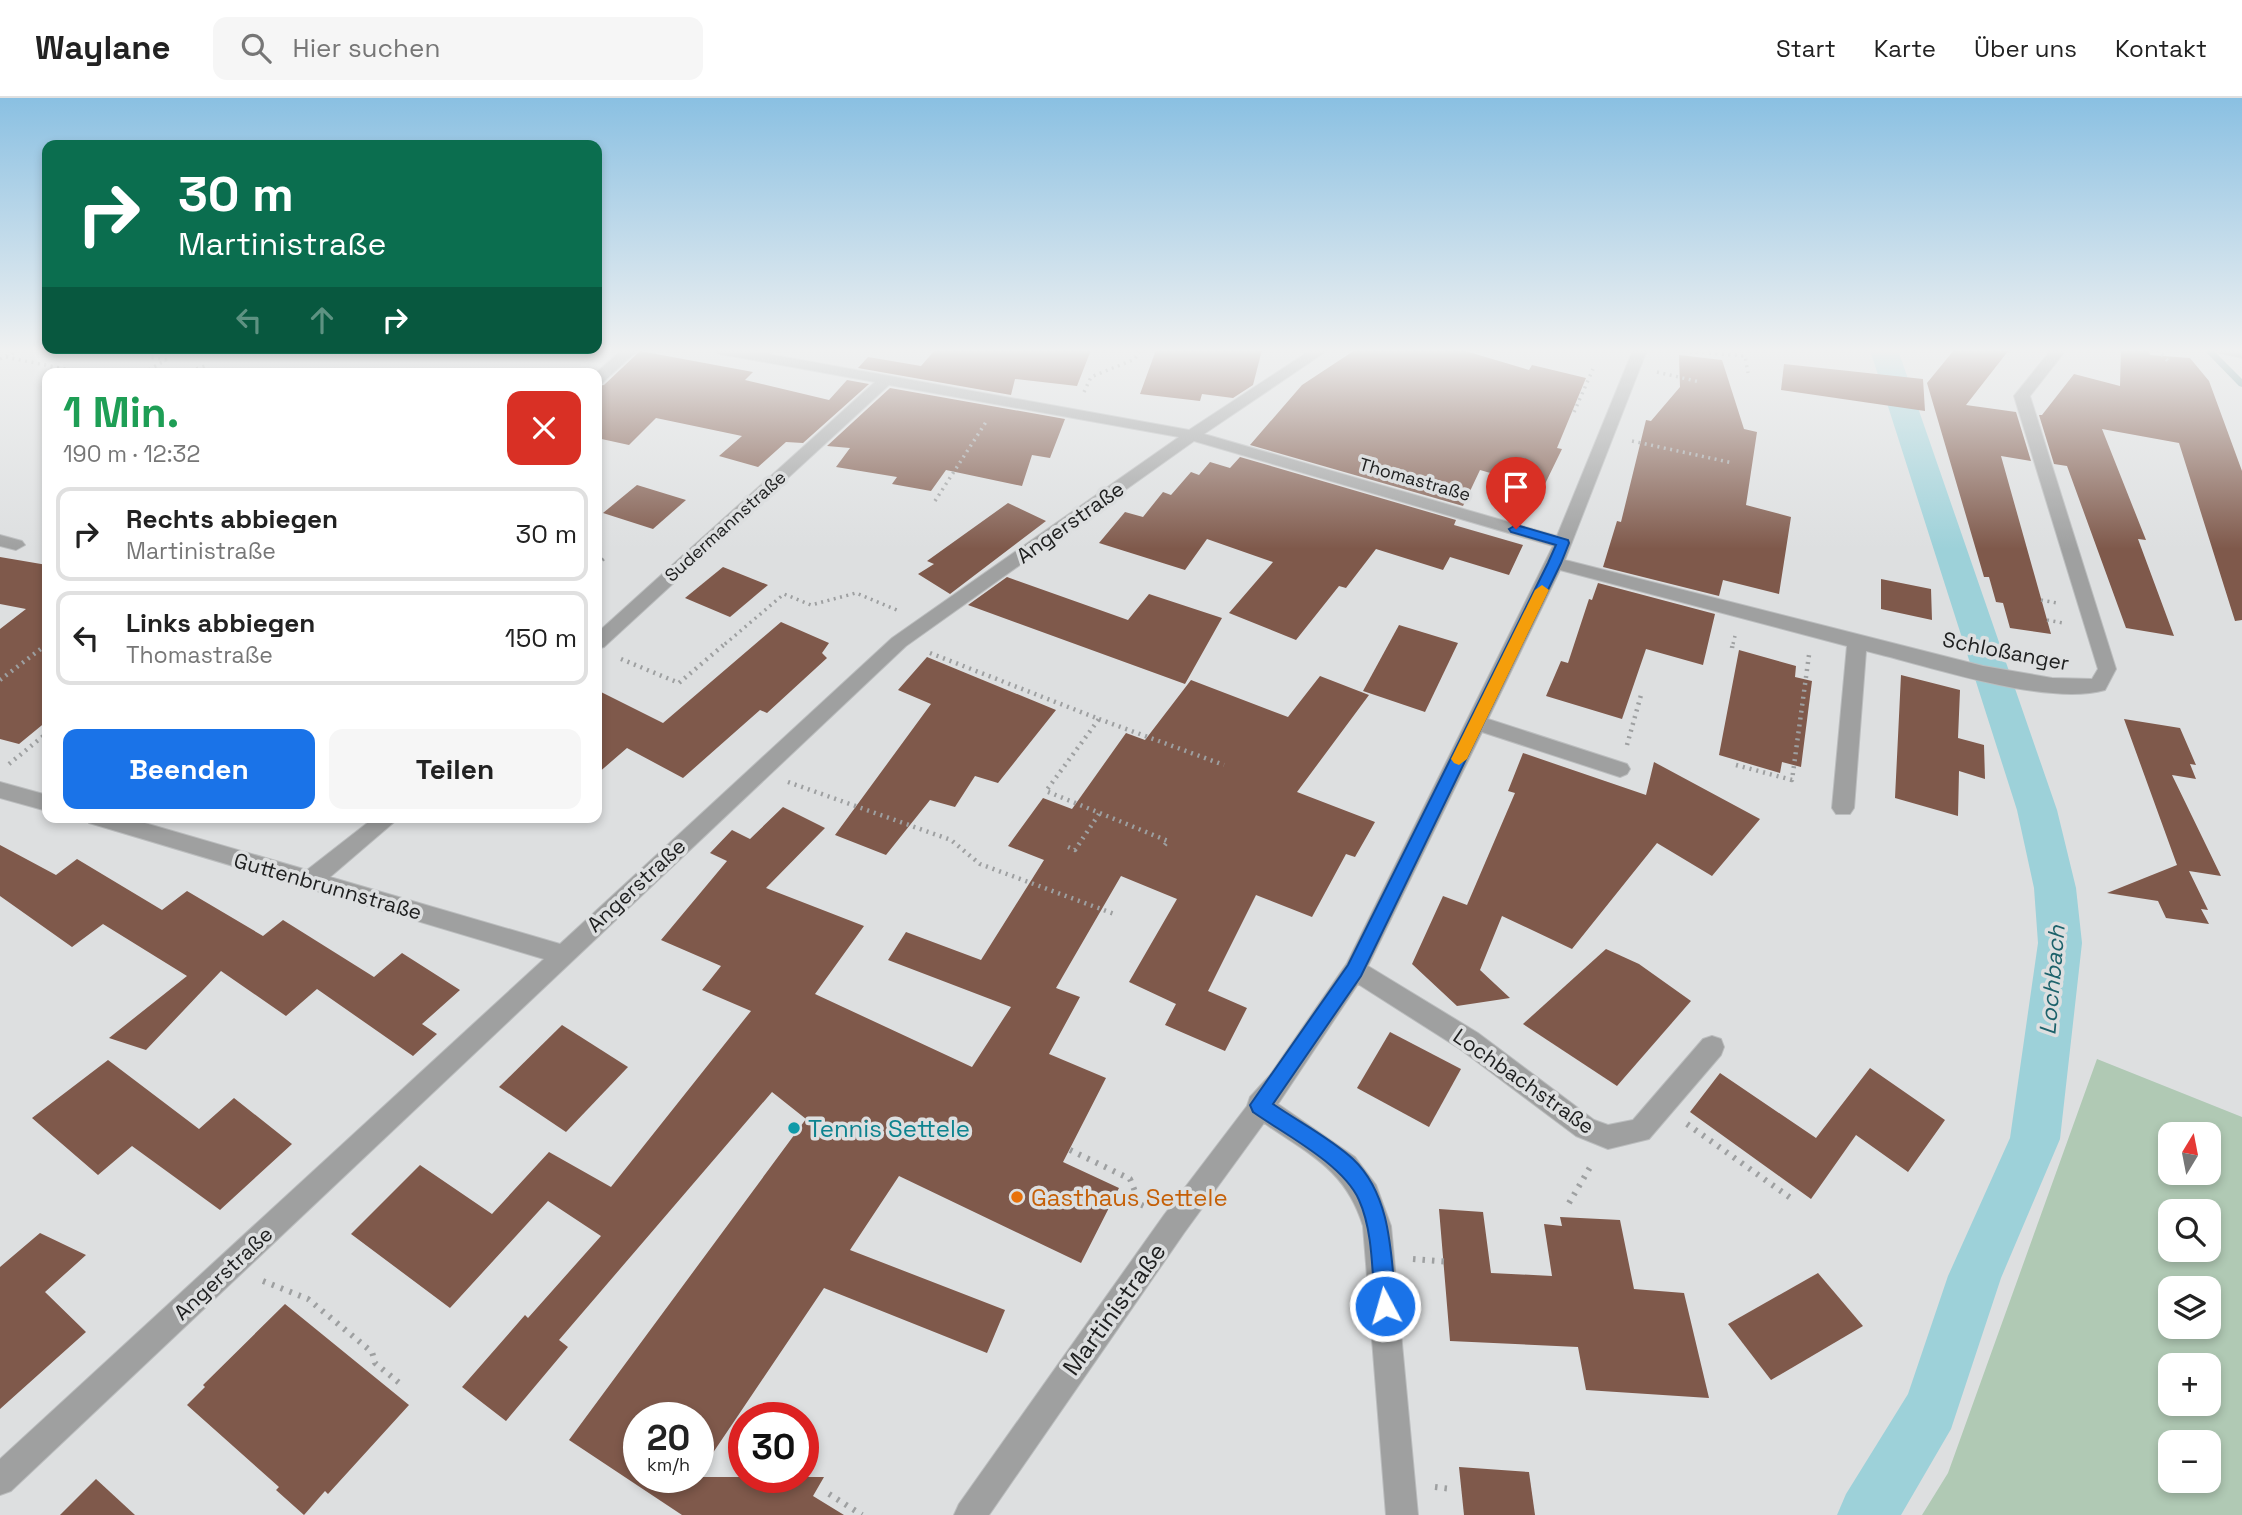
<!DOCTYPE html>
<html lang="de">
<head>
<meta charset="utf-8">
<style>
  :root { --surface:#fff; --page:#f6f6f6; --text:#222; --muted:#767676; --line:#e0e0e0; --accent:#1a73e8 }
  body { margin:0; font-family:"Space Grotesk",sans-serif; background:var(--page); color:var(--text); height:100vh; display:flex; flex-direction:column; font-size:26px; white-space:nowrap }
  * { box-sizing:border-box; margin:0 }
  p { font-size:23px; color:var(--muted) }
  .icon { flex:none; width:38px; height:38px; fill:none; stroke:currentColor; stroke-width:2; stroke-linecap:round; stroke-linejoin:round }
  .map { position:relative; flex:1; overflow:hidden }
  .details { position:absolute; left:42px; top:270px; width:560px; height:455px; display:flex; flex-direction:column; background:var(--surface); border-radius:14px; box-shadow:0 4px 10px #0003 }
  .details>* { flex:none }
  .guide { position:absolute; left:42px; top:42px; width:560px; height:214px; border-radius:14px; box-shadow:0 4px 10px #0003; background:#0b6e4f; color:#fff; overflow:hidden }
  .needle { width:46px; rotate:10deg }
  .buttons { position:absolute; left:2158px; top:1024px; display:grid; gap:14px }
  .buttons a { display:grid; place-items:center; width:63px; height:63px; border-radius:14px; background:var(--surface); box-shadow:0 4px 10px #0003; font-size:35px }
  .speed { position:absolute; left:623px; top:1304px; display:flex; gap:14px; font-size:35px; font-weight:700; text-align:center }
  .speed>* { display:grid; place-content:center; width:91px; height:91px; border-radius:50%; background:var(--surface); box-shadow:0 4px 10px #0003; line-height:1 }
  .speed small { font-size:18px; font-weight:400 }
  .speed .limit { border:10px solid #d22; background:#fff; color:#111 }
  .pin { position:absolute; display:grid; place-items:center; width:60px; height:60px; color:#fff; margin:-72px -30px; border-radius:50% 50% 50% 0; rotate:-45deg; box-shadow:0 0 7px #0007 }
  .pin .icon { rotate:45deg }
  .me { position:absolute; width:77px; margin:-38px; rotate:354deg; stroke-linejoin:round; filter:drop-shadow(0 0 5px #0008) }
  .turn { display:flex; align-items:center; gap:24px; height:147px; padding:0 21px; font-size:32px }
  .turn .icon { width:91px; height:91px; stroke-width:2.5 }
  .turn b { display:block; font-size:49px; line-height:60px }
  .lanes { display:flex; align-items:center; height:66px; padding:0 21px; background:#0003; justify-content:center; gap:35px; direction:ltr }
  .lanes .off { opacity:.35 }
  .round { display:grid; place-items:center; flex:none; width:74px; height:74px; border-radius:14px; background:var(--page) }
  .headline { display:flex; align-items:center; justify-content:space-between; height:119px; padding:0 21px }
  h1 { font-size:42px; font-weight:700; line-height:52px; color:#1e9e55 }
  .action { display:flex; gap:14px; margin-top:auto; padding:14px 21px }
  .action a { flex:1; height:80px; border-radius:14px; background:var(--accent); color:#fff; font-size:28px; font-weight:700; line-height:80px; text-align:center }
  .action a+a { background:var(--page); color:var(--text) }
  ul { padding:0; list-style:none }
  li { display:flex; align-items:center; gap:21px; height:94px; margin:0 14px 10px; padding:0 7px; border:4px solid var(--line); border-radius:14px }
  li div { flex:1 }
  li b { display:block; font-size:26px }
  li em { font-style:normal }
  header { display:flex; align-items:center; gap:42px; box-sizing:border-box; height:98px; padding:0 35px; background:var(--surface); border-bottom:2px solid var(--line) }
  header strong { font-size:33px }
  nav { display:flex; gap:38px; margin-inline-start:auto; font-size:24px }
  .search { width:490px; height:63px; background:var(--page); display:flex; align-items:center; gap:18px; box-sizing:border-box; padding:0 24px; border-radius:14px; color:var(--muted); font-size:26px }
  .map>svg:first-child { display:block }
</style>
</head>
<body>
<header>
<strong>Waylane</strong>
<div class="search"><svg class="icon" aria-label="search" viewBox="0 0 24 24"><circle cx="10" cy="10" r="6"/><path d="M15 15l6 6"/></svg>Hier suchen</div>
<nav><a>Start</a><a>Karte</a><a>Über uns</a><a>Kontakt</a></nav>
</header>
<div class="map">
<svg width="2242" height="1417" viewBox="0 0 2242 1417">
  <rect width="100%" height="100%" fill="#dddfe0"/>
  <!-- green -->
  <path fill="#b0c9b4" fill-rule="evenodd" d="M 2097,961 L 2242,1019 L 2242,1417 L 1922,1417 L 1948,1375 ZM 2208,1036 L 2208,1074 L 2170,1074 L 2170,1036 ZM 2208,1113 L 2208,1152 L 2170,1152 L 2170,1113 ZM 2170,1190 L 2208,1190 L 2208,1228 L 2170,1228 ZM 2170,1267 L 2208,1267 L 2208,1306 L 2170,1306 ZM 2208,1344 L 2208,1382 L 2170,1382 L 2170,1344 Z"/>
  <g fill="none" stroke-linecap="round" stroke-linejoin="round">
    <!-- stream -->
    <path fill="#789ca2" fill-rule="evenodd" d="M 2204,252 L 2213,252 L 2242,281 L 2242,289 L 2239,288 Z"/>
    <!-- canal -->
    <path fill="#9dd1d9" fill-rule="evenodd" d="M 1870,252 L 1898,252 L 2057,712 L 2076,790 L 2082,845 L 2060,1041 L 2001,1180 L 1951,1331 L 1901,1417 L 1837,1417 L 1846,1396 L 1908,1296 L 1948,1178 L 2010,1040 L 2038,845 L 2034,790 L 2017,712 Z"/>
  </g>
  <!-- building -->
  <g fill="#7f594b">
    <path d="M 935,252 L 1091,252 L 1077,288 L 1015,281 L 1011,297 L 858,270 L 868,259 L 921,268 Z"/>
    <path d="M 1156,252 L 1262,252 L 1253,287 L 1233,300 L 1202,296 L 1200,303 L 1140,296 Z"/>
    <path d="M 1355,252 L 1462,252 L 1529,272 L 1532,267 L 1586,280 L 1557,350 L 1562,351 L 1543,390 L 1480,372 L 1463,408 L 1250,347 L 1302,287 Z"/>
    <path d="M 1954,252 L 2009,252 L 1966,307 L 2016,314 L 2031,363 L 2001,358 L 2051,536 L 2010,530 L 2003,505 L 1996,504 L 1989,479 L 1984,479 L 1927,285 Z"/>
    <path d="M 2121,252 L 2149,252 L 2150,257 L 2190,260 L 2209,283 L 2242,373 L 2242,522 L 2235,523 L 2179,345 L 2102,331 L 2146,442 L 2138,441 L 2174,538 L 2126,530 L 2067,368 L 2054,366 L 2039,317 L 2042,317 L 2074,276 L 2120,288 Z"/>
    <path d="M 640,253 L 753,274 L 745,282 L 829,302 L 847,282 L 869,286 L 803,345 L 786,344 L 758,369 L 719,358 L 742,338 L 656,320 L 629,347 L 597,340 L 597,288 L 604,287 Z"/>
    <path d="M 1679,257 L 1722,262 L 1744,331 L 1757,334 L 1746,407 L 1791,419 L 1779,496 L 1723,482 L 1719,498 L 1603,469 L 1617,423 L 1621,424 L 1646,322 L 1651,323 L 1680,289 Z"/>
    <path d="M 1784,266 L 1923,281 L 1925,313 L 1781,292 Z"/>
    <path d="M 890,290 L 1065,321 L 1050,360 L 1032,357 L 1022,388 L 946,372 L 931,393 L 892,386 L 897,379 L 836,369 L 850,350 L 827,348 Z"/>
    <path d="M 1240,359 L 1456,422 L 1454,427 L 1523,447 L 1509,477 L 1450,459 L 1443,472 L 1376,451 L 1346,490 L 1339,488 L 1296,542 L 1229,515 L 1273,464 L 1207,441 L 1185,472 L 1099,445 L 1125,414 L 1143,419 L 1163,394 L 1171,397 L 1191,374 L 1199,377 L 1210,364 L 1230,370 Z"/>
    <path d="M 637,387 L 686,402 L 653,431 L 603,415 Z"/>
    <path d="M 1008,405 L 1046,423 L 950,496 L 918,476 L 934,466 L 927,463 Z"/>
    <path d="M 0,459 L 47,467 L 47,623 L 19,646 L 0,641 L 0,531 L 26,511 L 0,506 Z"/>
    <path d="M 723,469 L 768,487 L 730,519 L 685,500 Z"/>
    <path d="M 1007,479 L 1128,522 L 1149,496 L 1222,520 L 1185,586 L 968,507 Z"/>
    <path d="M 1881,481 L 1931,491 L 1932,522 L 1881,511 Z"/>
    <path d="M 1598,485 L 1715,516 L 1703,567 L 1646,551 L 1622,621 L 1546,598 L 1561,563 L 1568,565 L 1589,501 L 1592,502 Z"/>
    <path d="M 781,524 L 829,545 L 822,555 L 827,560 L 767,615 L 760,612 L 683,680 L 627,650 L 597,676 L 597,592 L 663,625 Z"/>
    <path d="M 1399,527 L 1458,545 L 1425,614 L 1363,593 Z"/>
    <path d="M 1739,552 L 1796,568 L 1795,579 L 1812,583 L 1801,669 L 1782,664 L 1780,675 L 1719,657 Z"/>
    <path d="M 927,559 L 1056,612 L 998,685 L 975,678 L 955,709 L 930,702 L 886,757 L 835,737 L 931,606 L 898,592 Z"/>
    <path d="M 1901,577 L 1960,592 L 1958,640 L 1984,647 L 1985,681 L 1959,673 L 1958,718 L 1895,700 Z"/>
    <path d="M 1320,578 L 1369,597 L 1297,694 L 1375,724 L 1355,759 L 1346,756 L 1312,819 L 1256,797 L 1208,893 L 1247,910 L 1225,953 L 1165,927 L 1176,906 L 1129,884 L 1177,801 L 1121,778 L 1056,890 L 1080,899 L 1049,956 L 1106,980 L 1063,1064 L 1119,1090 L 1081,1165 L 899,1078 L 850,1152 L 1005,1212 L 987,1255 L 824,1190 L 698,1377 L 698,1320 L 639,1320 L 639,1379 L 824,1379 L 813,1398 L 844,1417 L 682,1417 L 569,1342 L 806,1021 L 772,994 L 559,1242 L 568,1249 L 506,1323 L 462,1289 L 525,1217 L 528,1220 L 601,1138 L 548,1103 L 450,1210 L 351,1136 L 420,1067 L 492,1116 L 549,1054 L 611,1089 L 751,913 L 702,892 L 721,868 L 661,842 L 727,763 L 710,755 L 732,732 L 750,741 L 783,709 L 825,730 L 766,790 L 864,828 L 815,896 L 972,969 L 1011,909 L 888,862 L 906,834 L 981,862 L 1044,762 L 1008,748 L 1043,700 L 1072,711 L 1126,635 L 1145,642 L 1191,582 L 1288,619 Z"/>
    <path d="M 2124,621 L 2180,630 L 2196,667 L 2190,666 L 2196,681 L 2172,677 L 2221,778 L 2189,773 L 2208,812 L 2201,811 L 2209,826 L 2166,820 L 2158,803 L 2107,795 L 2177,767 Z"/>
    <path d="M 1523,655 L 1646,697 L 1654,664 L 1760,721 L 1712,778 L 1657,745 L 1572,851 L 1502,818 L 1480,872 L 1510,900 L 1457,908 L 1412,866 L 1443,798 L 1467,807 L 1515,695 L 1508,693 Z"/>
    <path d="M 0,747 L 56,777 L 77,761 L 162,812 L 187,793 L 263,838 L 283,822 L 374,879 L 402,855 L 460,892 L 422,926 L 437,936 L 413,958 L 317,891 L 286,918 L 221,873 L 146,952 L 109,940 L 187,878 L 103,826 L 72,849 L 0,798 Z"/>
    <path d="M 1606,851 L 1639,866 L 1691,903 L 1617,988 L 1523,926 Z"/>
    <path d="M 562,927 L 628,969 L 566,1034 L 499,989 Z"/>
    <path d="M 1390,934 L 1461,971 L 1429,1029 L 1357,990 Z"/>
    <path d="M 108,962 L 199,1031 L 234,1000 L 292,1046 L 220,1112 L 132,1048 L 98,1077 L 32,1020 Z"/>
    <path d="M 1870,970 L 1945,1022 L 1908,1074 L 1856,1037 L 1811,1101 L 1690,1014 L 1720,975 L 1816,1040 Z"/>
    <path d="M 1439,1111 L 1483,1114 L 1491,1175 L 1552,1178 L 1544,1126 L 1562,1128 L 1560,1119 L 1620,1122 L 1634,1191 L 1684,1195 L 1709,1300 L 1586,1292 L 1578,1249 L 1450,1243 Z"/>
    <path d="M 40,1135 L 86,1157 L 45,1194 L 86,1234 L 0,1311 L 0,1169 Z"/>
    <path d="M 1818,1175 L 1863,1228 L 1771,1282 L 1728,1226 Z"/>
    <path d="M 285,1206 L 409,1307 L 328,1396 L 325,1393 L 304,1417 L 276,1392 L 279,1389 L 187,1307 L 205,1289 L 203,1287 Z"/>
    <path d="M 1459,1369 L 1529,1374 L 1535,1417 L 1464,1417 Z"/>
    <path d="M 96,1381 L 135,1417 L 60,1417 Z"/>
  </g>
  <g fill="none" stroke-linecap="round" stroke-linejoin="round">
    <!-- minor casing -->
    <g stroke="#bbbdbe" stroke-width="2">
      <g id="minor">
        <path d="M 622,252 L 638,252 L 602,285 L 597,286 L 596,275 Z"/>
        <path d="M 713,252 L 745,252 L 1189,332 L 1311,252 L 1328,252 L 1204,336 L 1557,438 L 1633,252 L 1647,252 L 1565,462 L 1983,568 L 2052,580 L 2092,581 L 2098,571 L 2014,298 L 2051,252 L 2066,252 L 2030,298 L 2116,571 L 2105,592 C 2046,609 1927,567 1866,553 L 1854,710 L 1850,716 L 1836,716 L 1832,710 L 1847,548 L 1560,472 L 1488,621 L 1627,666 L 1630,671 L 1627,676 L 1620,679 L 1482,634 L 1368,868 L 1478,935 L 1594,1022 L 1608,1027 L 1633,1022 L 1703,941 L 1712,938 L 1721,941 L 1724,949 L 1721,957 L 1649,1041 L 1608,1051 L 1576,1038 L 1460,951 L 1358,886 L 1278,1006 L 1355,1059 L 1376,1087 L 1391,1128 L 1418,1417 L 1386,1417 L 1363,1128 C 1346,1072 1310,1057 1264,1025 L 1184,1135 L 989,1417 L 954,1417 L 959,1406 L 1164,1117 L 1247,1008 L 1250,999 L 1270,977 L 1347,865 L 1553,448 L 1194,343 L 906,548 L 11,1393 L 0,1397 L 0,1361 L 544,861 L 96,727 L 89,725 L 86,719 L 124,719 L 307,772 L 375,719 L 400,719 L 330,779 L 560,846 L 892,540 L 1179,339 L 889,287 L 604,549 L 597,551 L 597,535 L 875,284 L 720,256 Z"/>
        <path d="M 2218,252 L 2242,252 L 2242,260 L 2220,255 Z"/>
        <path d="M 0,437 L 22,443 L 25,447 L 16,452 L 0,448 Z"/>
        <path d="M 0,684 L 47,697 L 47,713 L 0,700 Z"/>
      </g>
    </g>
    <!-- path-far2 -->
    <g stroke="#9ea0a1" stroke-width="3.5" stroke-dasharray="2 4.5" stroke-linecap="butt">
      <path d="M 2157,252 L 2169,264"/>
      <path d="M 1683,253 L 1745,258 L 1748,275"/>
      <path d="M 6,259 L 85,275"/>
      <path d="M 0,261 L 19,252"/>
      <path d="M 1657,274 L 1700,284"/>
      <path d="M 143,275 L 166,262 L 150,259"/>
      <path d="M 184,275 L 205,268"/>
      <path d="M 1084,294 L 1091,279 L 1135,261 L 1139,253"/>
      <path d="M 1574,314 L 1593,271"/>
      <path d="M 1632,343 L 1733,365"/>
      <path d="M 935,403 L 986,324"/>
      <path d="M 44,461 L 47,461"/>
      <path d="M 597,466 L 605,460"/>
      <path d="M 2041,502 L 2057,505"/>
      <path d="M 2047,522 L 2063,525"/>
      <path d="M 725,546 L 784,496 L 811,507 L 856,495 L 897,512"/>
      <path d="M 1733,546 L 1735,538"/>
    </g>
    <!-- path-far1 -->
    <g stroke="#9ea0a1" stroke-width="4.5" stroke-dasharray="2 5" stroke-linecap="butt">
      <path d="M 1732,550 L 1733,544"/>
      <path d="M 930,555 L 1099,621 L 1046,693 L 1168,743 L 1164,748"/>
      <path d="M 621,561 L 679,585 L 727,544"/>
      <path d="M 0,582 L 42,550 L 47,551"/>
      <path d="M 1099,621 L 1224,667"/>
      <path d="M 1627,647 L 1641,597"/>
      <path d="M 9,666 L 47,635"/>
      <path d="M 1736,667 L 1792,682 L 1809,557"/>
      <path d="M 788,684 L 951,742 L 980,766 L 1117,817"/>
      <path d="M 1068,749 L 1075,752 L 1099,716"/>
    </g>
    <!-- path -->
    <g stroke="#9ea0a1" stroke-width="6" stroke-dasharray="2.5 7" stroke-linecap="butt">
      <path d="M 1687,1026 L 1792,1101"/>
      <path d="M 1070,1052 L 1130,1081 L 1140,1106 L 1146,1109"/>
      <path d="M 1569,1105 L 1592,1066"/>
      <path d="M 1413,1161 L 1450,1164"/>
      <path d="M 263,1183 L 308,1201 L 372,1254 L 375,1265 L 403,1288"/>
      <path d="M 1435,1389 L 1452,1391"/>
      <path d="M 829,1396 L 862,1417"/>
    </g>
    <!-- minor -->
    <use href="#minor" fill="#9fa0a0" fill-rule="evenodd"/>
  </g>
  <!-- sky -->
  <linearGradient id="sky" x2="0" y2="1"><stop stop-color="#8ac0e2"/><stop offset="0.56" stop-color="#f0f1f1"/><stop offset="1" stop-color="#f0f1f1" stop-opacity="0"/></linearGradient>
  <rect width="2242" height="451" fill="url(#sky)"/>
  <!-- route -->
  <path fill="#1a73e8" stroke="#114b97" stroke-width="2" d="M 1516,427 L 1568,442 L 1569,445 L 1561,465 L 1361,878 L 1273,1006 C 1299,1024 1330,1040 1353,1061 C 1392,1098 1391,1158 1396,1208 L 1393,1215 L 1385,1218 L 1378,1215 L 1375,1208 C 1372,1174 1373,1133 1359,1102 C 1343,1066 1284,1036 1253,1014 L 1250,1007 L 1348,867 L 1548,465 L 1556,447 L 1511,434 L 1509,431 Z"/>
  <!-- slow -->
  <path fill="#f59e0b" d="M 1542,487 L 1549,492 L 1467,661 L 1459,667 L 1454,665 L 1451,661 L 1535,492 Z"/>
  <!-- markers -->
  <circle fill="#0f9aa8" stroke="#dddfe0" stroke-width="2.5" cx="794" cy="1030" r="7"/>
  <circle fill="#e8710a" stroke="#dddfe0" stroke-width="2.5" cx="1017" cy="1099" r="7"/>
  <g text-anchor="middle" dominant-baseline="central" stroke-width="7" stroke-linejoin="round" paint-order="stroke">
    <!-- far-street labels -->
    <g font-size="18" fill="#202121" stroke="#dddfe0">
      <text transform="translate(1415 381) rotate(16)">Thomastraße</text>
      <text transform="translate(725 428) rotate(-42)">Sudermannstraße</text>
    </g>
    <!-- street labels -->
    <g font-size="21" fill="#202121" stroke="#dddfe0">
      <text transform="translate(1070 424) rotate(-35)">Angerstraße</text>
      <text transform="translate(2006 553) rotate(11)">Schloßanger</text>
      <text transform="translate(636 787) rotate(-43)">Angerstraße</text>
      <text transform="translate(328 788) rotate(16)">Guttenbrunnstraße</text>
      <text transform="translate(1524 983) rotate(35)">Lochbachstraße</text>
      <text transform="translate(223 1175) rotate(-43)">Angerstraße</text>
    </g>
    <!-- water labels -->
    <g font-size="23" font-style="italic" fill="#1d626b" stroke="#dddfe0">
      <text transform="translate(2052 882) rotate(-85)">Lochbach</text>
    </g>
    <!-- near-culture labels -->
    <g font-size="24" fill="#0d838f" stroke="#dddfe0" text-anchor="start">
      <text x="808" y="1030">Tennis Settele</text>
    </g>
    <!-- near-food labels -->
    <g font-size="24" fill="#c56008" stroke="#dddfe0" text-anchor="start">
      <text x="1031" y="1099">Gasthaus Settele</text>
    </g>
    <!-- near-street labels -->
    <g font-size="24" fill="#202121" stroke="#dddfe0">
      <text transform="translate(1114 1211) rotate(-54)">Martinistraße</text>
    </g>
  </g>
</svg>
<div class="buttons">
<a><svg class="needle" viewBox="-14 -14 28 28"><path d="M0-13l5 13h-10z" fill="#e53935"/><path d="M0 13l5-13h-10z" fill="#767676"/></svg></a>
<a><svg class="icon" aria-label="search" viewBox="0 0 24 24"><circle cx="10" cy="10" r="6"/><path d="M15 15l6 6"/></svg></a>
<a><svg class="icon" aria-label="layers" viewBox="0 0 24 24"><path d="M12 4l9 5-9 5-9-5zM3 14l9 5 9-5"/></svg></a>
<a>+</a>
<a>−</a>
</div>
<div class="speed"><div>20<small>km/h</small></div><div class="limit">30</div></div>
<div class="pin" style="left:1516px;top:431px;background:#d93025"><svg class="icon" aria-label="arrive" viewBox="0 0 24 24"><path d="M6 21V4h12l-3 4 3 4H6"/></svg></div>
<svg class="me" style="left:1385px;top:1208px" viewBox="-20 -20 40 40"><circle r="17" fill="#1a73e8" stroke="#fff" stroke-width="3"/><path d="M0-11L8 9 0 5-8 9z" fill="#fff"/></svg>
<div class="guide">
<div class="turn"><svg class="icon" aria-label="right" viewBox="0 0 24 24"><path d="M7 20v-9h11M14 6l5 5-5 5"/></svg><div><b>30 m</b>Martinistraße</div></div>
<div class="lanes"><svg class="icon off" aria-label="left" viewBox="0 0 24 24"><path d="M17 20v-9H6M10 6l-5 5 5 5"/></svg><svg class="icon off" aria-label="ahead" viewBox="0 0 24 24"><path d="M12 20V5M6 11l6-6 6 6"/></svg><svg class="icon" aria-label="right" viewBox="0 0 24 24"><path d="M7 20v-9h11M14 6l5 5-5 5"/></svg></div>
</div>
<section class="details">
<div class="headline"><div><h1>1 Min.</h1><p>190 m · 12:32</p></div><a class="round" style="background:#d93025;color:#fff"><svg class="icon" aria-label="close" viewBox="0 0 24 24"><path d="M6 6l12 12M18 6L6 18"/></svg></a></div>
<ul>
<li><svg class="icon" aria-label="right" viewBox="0 0 24 24"><path d="M7 20v-9h11M14 6l5 5-5 5"/></svg><div><b>Rechts abbiegen</b><p>Martinistraße</p></div><em>30 m</em></li>
<li><svg class="icon" aria-label="left" viewBox="0 0 24 24"><path d="M17 20v-9H6M10 6l-5 5 5 5"/></svg><div><b>Links abbiegen</b><p>Thomastraße</p></div><em>150 m</em></li>
</ul>
<div class="action"><a>Beenden</a><a>Teilen</a></div>
</section>
</div>
</body>
</html>
